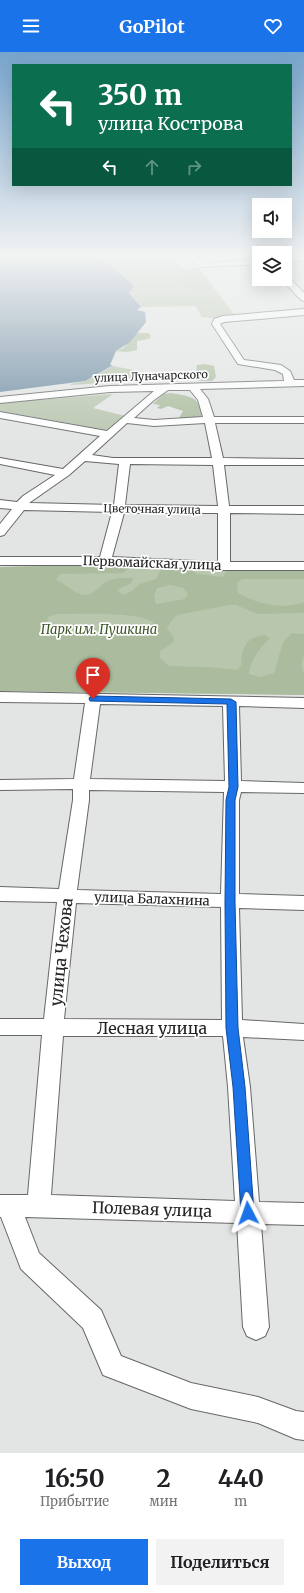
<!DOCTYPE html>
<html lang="ru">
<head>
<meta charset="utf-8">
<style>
  :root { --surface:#fff; --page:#f2f2f2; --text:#202124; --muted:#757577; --accent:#1a73e8 }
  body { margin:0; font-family:Merriweather,serif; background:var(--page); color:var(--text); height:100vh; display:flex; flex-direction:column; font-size:15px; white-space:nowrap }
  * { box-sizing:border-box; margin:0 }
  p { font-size:13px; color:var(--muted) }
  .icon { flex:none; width:22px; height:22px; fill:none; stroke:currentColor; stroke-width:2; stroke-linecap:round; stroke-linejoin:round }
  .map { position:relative; height:1401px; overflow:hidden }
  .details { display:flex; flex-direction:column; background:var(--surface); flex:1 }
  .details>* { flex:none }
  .guide { position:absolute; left:12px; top:12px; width:280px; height:122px; border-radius:0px; box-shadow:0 4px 16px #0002; background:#0b6e4f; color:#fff; overflow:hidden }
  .buttons { position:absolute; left:252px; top:146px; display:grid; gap:8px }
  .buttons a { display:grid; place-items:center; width:40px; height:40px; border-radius:0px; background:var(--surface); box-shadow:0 4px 16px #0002; font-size:20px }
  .pin { position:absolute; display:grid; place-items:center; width:34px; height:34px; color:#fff; margin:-41px -17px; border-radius:50% 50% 50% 0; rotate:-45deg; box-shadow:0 0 4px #0007 }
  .pin .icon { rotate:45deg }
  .me { position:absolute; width:44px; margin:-22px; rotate:356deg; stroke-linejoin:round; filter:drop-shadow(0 0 3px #0008) }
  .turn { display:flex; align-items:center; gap:14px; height:84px; padding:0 20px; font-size:18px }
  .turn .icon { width:52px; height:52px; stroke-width:2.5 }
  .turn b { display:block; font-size:28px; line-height:34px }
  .lanes { display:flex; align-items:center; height:38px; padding:0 20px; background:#0003; justify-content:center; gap:20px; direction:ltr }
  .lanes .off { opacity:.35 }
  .eta { display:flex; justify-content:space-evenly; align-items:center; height:68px; text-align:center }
  .eta b { font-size:24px; font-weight:700; line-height:28px }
  .action { display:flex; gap:8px; margin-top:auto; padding:8px 20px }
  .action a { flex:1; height:46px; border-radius:0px; background:var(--accent); color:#fff; font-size:16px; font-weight:700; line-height:46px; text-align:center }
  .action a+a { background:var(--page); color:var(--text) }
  header { display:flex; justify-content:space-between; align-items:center; height:52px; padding:0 20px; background:var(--accent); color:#fff; font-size:18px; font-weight:700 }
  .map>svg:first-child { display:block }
</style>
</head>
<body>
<header><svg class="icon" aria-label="menu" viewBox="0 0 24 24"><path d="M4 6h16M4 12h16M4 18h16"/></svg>GoPilot<svg class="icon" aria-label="heart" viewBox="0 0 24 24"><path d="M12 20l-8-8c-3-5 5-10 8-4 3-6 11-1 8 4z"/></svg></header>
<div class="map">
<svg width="304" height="1401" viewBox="0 0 304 1401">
  <rect width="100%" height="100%" fill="#e3e4e4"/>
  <!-- green -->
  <g fill="#b8c6ae">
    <path d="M 95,203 L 170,203 L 184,217 L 199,216 L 235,264 L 212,266 L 202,265 L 195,254 L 141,255 L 129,241 L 133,234 L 108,211 Z"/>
    <path d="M 112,314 L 134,318 L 134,320 L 139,324 C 134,328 126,328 120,330 L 71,333 L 71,332 L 85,329 Z"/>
    <path d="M 113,342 L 93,356 L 125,364 L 106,378 L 0,359 L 0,351 Z"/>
    <path d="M 94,513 L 304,517 L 304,643 L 0,639 L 0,515 Z"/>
  </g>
  <!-- forest -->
  <g fill="#aabc9d" fill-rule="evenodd">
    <path d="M 199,216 L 213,235 L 211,237 C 198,238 187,237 176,230 L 180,228 L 181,225 L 179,223 L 172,221 L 173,219 Z"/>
    <path d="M 136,281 L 149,281 L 151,285 L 148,287 L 137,289 L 137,298 L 127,300 L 116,299 L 123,296 Z"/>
    <path d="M 205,312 L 214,314 L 216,325 L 212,329 L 200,329 L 195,326 L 197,313 Z"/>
    <path d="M 171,341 C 193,345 200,344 202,368 L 178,368 L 183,359 L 168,354 L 161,357 L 157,356 L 160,353 L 153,352 L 163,342 Z"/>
    <path d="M 94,513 L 134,514 L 122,521 L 60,522 L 56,528 C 64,531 71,538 78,541 C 93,548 98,533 108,529 C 115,525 125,526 133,526 L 131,531 L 117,538 L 123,543 L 132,539 L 140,532 L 156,527 L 162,515 L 187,516 L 197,522 L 223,525 L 228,517 L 304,517 L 304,527 L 242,527 L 237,531 L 238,541 C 257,552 283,558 304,550 L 304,561 L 258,562 L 236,553 L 229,553 L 177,563 L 170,571 L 167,576 L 174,586 L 173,591 L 160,599 L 160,606 L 169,614 L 208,615 L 237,618 L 241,614 C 242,596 245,585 265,583 L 270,586 C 259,597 251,607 249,622 L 261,625 L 274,621 L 283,590 L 292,581 L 304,582 L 304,603 L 301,613 L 304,621 L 304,643 L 0,639 L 0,515 ZM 171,533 L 183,536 L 188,542 L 185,547 L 156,552 L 154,544 L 157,536 ZM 57,562 C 79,562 135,559 153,570 L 151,579 C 117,582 80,588 46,579 L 48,565 Z"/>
  </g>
  <!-- water -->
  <path fill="#6f8da3" d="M 0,203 L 95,203 L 108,211 L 134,234 L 129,241 L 141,255 L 137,258 L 145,260 L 146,270 L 130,290 L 116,299 L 110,313 L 113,313 L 85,329 L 0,340 Z"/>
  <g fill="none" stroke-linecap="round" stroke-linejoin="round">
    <!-- minor casing -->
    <g stroke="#666768" stroke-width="2">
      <g id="minor">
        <path d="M 185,203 L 194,203 L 204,211 L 259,208 L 259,212 L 202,215 Z"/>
        <path d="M 304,205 L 304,209 L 285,210 L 285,206 Z"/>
        <path d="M 285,224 L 288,224 L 304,241 L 304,249 L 301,248 L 282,228 L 285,227 Z"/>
        <path d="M 304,257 L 304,263 L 224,270 L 220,272 L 244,308 L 281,313 L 290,319 L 294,328 L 304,328 L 304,334 L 200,337 L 208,347 L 214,365 L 304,365 L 304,371 L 215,371 L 223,406 L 304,407 L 304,413 L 224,413 L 229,454 L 304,454 L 304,462 L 230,461 L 230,510 L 304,510 L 304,518 L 224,518 L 129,513 L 0,513 L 0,505 L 100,505 L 112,460 L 24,458 L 4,483 L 0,484 L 0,472 L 12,457 L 0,456 L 0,448 L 17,450 L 23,444 L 55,423 L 0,412 L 0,406 L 63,417 L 100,384 L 0,366 L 0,360 L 107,379 L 154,339 L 110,340 L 0,351 L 0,345 L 110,334 L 284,329 L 283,322 L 275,318 L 238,312 L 212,272 L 214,267 L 223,264 ZM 168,338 L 190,338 L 198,348 L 203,365 L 154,368 L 134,366 L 154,348 ZM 127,371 L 154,374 L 205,371 L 212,406 L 113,406 L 92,403 ZM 85,409 L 119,412 L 114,453 L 29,451 L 69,423 ZM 130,412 L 213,413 L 218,454 L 125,453 ZM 124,461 L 218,461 L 218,510 L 112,505 Z"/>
        <path d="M 0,640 L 304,646 L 304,656 L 239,654 L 241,729 L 304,731 L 304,741 L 241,740 L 239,748 L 239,842 L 304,844 L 304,858 L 239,856 L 242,968 L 304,972 L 304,988 L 243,985 L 250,1035 L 259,1150 L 304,1151 L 304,1173 L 261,1172 L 269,1275 L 265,1284 L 256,1288 L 247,1284 L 243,1275 L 237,1171 L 25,1165 L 39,1201 L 101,1258 L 121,1304 L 191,1331 L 258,1345 L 296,1359 L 304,1360 L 304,1388 L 296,1387 L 258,1371 L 191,1357 L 103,1323 L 83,1276 L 21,1217 L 1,1165 L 0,1165 L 0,1143 L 28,1143 L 42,983 L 0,983 L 0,967 L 44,967 L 57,850 L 0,849 L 0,835 L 59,837 L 73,748 L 73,737 L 0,738 L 0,728 L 74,727 L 85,651 L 0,650 ZM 100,652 L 223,654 L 225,729 L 90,727 ZM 89,738 L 224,740 L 221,842 L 77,838 L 89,748 ZM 76,851 L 221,855 L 222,968 L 64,967 ZM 63,984 L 223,984 L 228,1035 L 235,1149 L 51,1143 Z"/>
      </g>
    </g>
    <!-- minor -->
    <use href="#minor" fill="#fff" fill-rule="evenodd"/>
  </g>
  <!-- sky -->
  <linearGradient id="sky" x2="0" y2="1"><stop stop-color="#77a4cc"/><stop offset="0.51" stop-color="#f2f3f3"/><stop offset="1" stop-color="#f2f3f3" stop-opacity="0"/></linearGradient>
  <rect width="304" height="399" fill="url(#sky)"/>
  <!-- route -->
  <path fill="#1a73e8" stroke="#114b97" d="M 93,644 L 231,647 L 236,650 L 238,735 L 235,748 L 235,850 L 238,976 L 245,1035 L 254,1161 L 252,1165 L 248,1167 L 243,1165 L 241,1161 L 233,1035 L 226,976 L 225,850 L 226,748 L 229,735 L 227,652 L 90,649 L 89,647 L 90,645 Z"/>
  <g text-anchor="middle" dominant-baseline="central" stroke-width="3.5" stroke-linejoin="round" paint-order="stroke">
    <!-- far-street labels -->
    <g font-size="11" fill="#242425" stroke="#fff">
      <text transform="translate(151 324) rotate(-2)">улица Луначарского</text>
      <text transform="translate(152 457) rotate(1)">Цветочная улица</text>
    </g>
    <!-- street labels -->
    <g font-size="13" fill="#242425" stroke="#fff">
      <text transform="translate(152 511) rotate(2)">Первомайская улица</text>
      <text transform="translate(152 847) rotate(2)">улица Балахнина</text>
    </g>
    <!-- park labels -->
    <g font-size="13" font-style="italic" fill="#3d5628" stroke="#fff">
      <text x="99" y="577">Парк им. Пушкина</text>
    </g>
    <!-- near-street labels -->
    <g font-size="16" fill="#242425" stroke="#fff">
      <text transform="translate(61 900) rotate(-84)">улица Чехова</text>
      <text x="152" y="976">Лесная улица</text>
      <text transform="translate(152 1157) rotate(2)">Полевая улица</text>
    </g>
  </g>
</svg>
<div class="buttons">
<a><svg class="icon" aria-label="sound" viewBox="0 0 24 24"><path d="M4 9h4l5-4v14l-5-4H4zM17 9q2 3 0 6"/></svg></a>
<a><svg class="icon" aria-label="layers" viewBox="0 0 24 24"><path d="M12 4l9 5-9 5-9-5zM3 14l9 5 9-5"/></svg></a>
</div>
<div class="pin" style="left:93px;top:647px;background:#d93025"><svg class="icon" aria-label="arrive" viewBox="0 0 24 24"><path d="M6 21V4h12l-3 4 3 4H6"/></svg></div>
<svg class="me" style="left:248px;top:1161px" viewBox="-20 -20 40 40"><path d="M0-17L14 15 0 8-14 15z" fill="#1a73e8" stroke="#fff" stroke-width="4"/></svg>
<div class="guide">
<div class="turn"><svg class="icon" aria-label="left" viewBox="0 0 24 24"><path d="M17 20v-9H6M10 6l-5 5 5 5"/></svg><div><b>350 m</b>улица Кострова</div></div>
<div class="lanes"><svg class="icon" aria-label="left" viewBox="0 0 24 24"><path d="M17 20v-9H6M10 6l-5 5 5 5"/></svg><svg class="icon off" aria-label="ahead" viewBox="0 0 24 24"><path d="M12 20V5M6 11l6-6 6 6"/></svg><svg class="icon off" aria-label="right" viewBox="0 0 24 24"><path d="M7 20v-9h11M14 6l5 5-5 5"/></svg></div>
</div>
</div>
<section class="details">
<div class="eta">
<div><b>16:50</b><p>Прибытие</p></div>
<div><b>2</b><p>мин</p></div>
<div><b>440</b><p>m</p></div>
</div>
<div class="action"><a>Выход</a><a>Поделиться</a></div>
</section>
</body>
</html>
